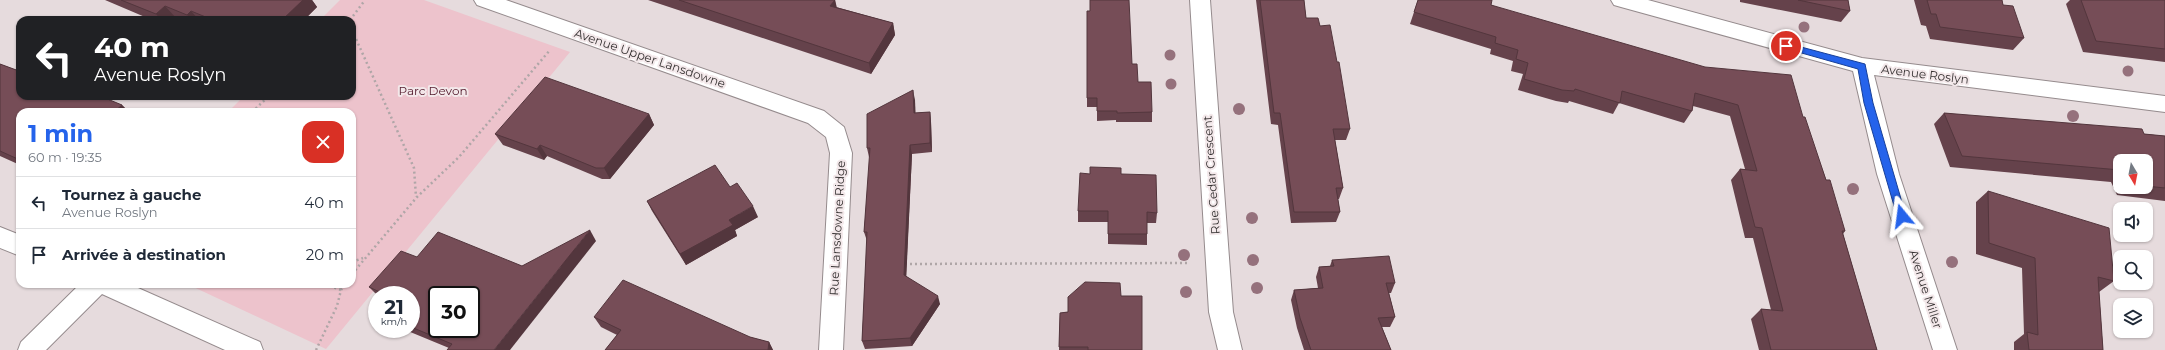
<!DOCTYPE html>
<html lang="fr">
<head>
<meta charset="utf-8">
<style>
  :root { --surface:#fff; --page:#f2f2f3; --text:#1f2937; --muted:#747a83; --line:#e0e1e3; --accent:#2563eb }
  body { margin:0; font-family:Montserrat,sans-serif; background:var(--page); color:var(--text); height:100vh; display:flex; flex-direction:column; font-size:15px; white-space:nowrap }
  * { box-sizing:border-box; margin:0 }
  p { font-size:13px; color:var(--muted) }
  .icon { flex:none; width:22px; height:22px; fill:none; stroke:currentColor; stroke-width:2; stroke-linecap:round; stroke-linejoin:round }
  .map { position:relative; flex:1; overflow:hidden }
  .side { position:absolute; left:16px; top:108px; width:340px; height:180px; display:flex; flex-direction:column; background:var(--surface); border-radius:12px; box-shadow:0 1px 3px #0004 }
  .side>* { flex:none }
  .top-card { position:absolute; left:16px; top:16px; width:340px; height:84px; border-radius:12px; box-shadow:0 1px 3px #0004; background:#202124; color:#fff; overflow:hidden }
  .needle { width:26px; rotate:170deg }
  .controls { position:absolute; left:2113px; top:154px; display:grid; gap:8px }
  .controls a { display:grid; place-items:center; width:40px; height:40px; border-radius:8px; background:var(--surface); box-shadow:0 1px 3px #0004; font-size:20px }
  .speed { position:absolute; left:368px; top:286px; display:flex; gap:8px; font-size:20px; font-weight:700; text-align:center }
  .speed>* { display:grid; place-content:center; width:52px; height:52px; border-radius:50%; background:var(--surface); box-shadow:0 1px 3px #0004; line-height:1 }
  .speed small { font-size:10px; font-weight:400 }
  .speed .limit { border:2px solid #111; border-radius:6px; background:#fff; color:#111 }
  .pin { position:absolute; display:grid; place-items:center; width:34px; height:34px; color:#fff; margin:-17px; border:2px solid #fff; border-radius:50%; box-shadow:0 1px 4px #0007 }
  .me { position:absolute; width:44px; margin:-22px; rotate:344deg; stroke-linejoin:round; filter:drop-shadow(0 0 3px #0008) }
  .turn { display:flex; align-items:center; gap:14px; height:84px; padding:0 12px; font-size:18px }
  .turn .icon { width:52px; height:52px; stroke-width:2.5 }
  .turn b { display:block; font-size:28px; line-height:34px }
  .round { display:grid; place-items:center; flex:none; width:42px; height:42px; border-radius:12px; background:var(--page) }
  .overview { display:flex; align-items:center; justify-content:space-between; height:68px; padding:0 12px }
  h1 { font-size:24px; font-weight:700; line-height:30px; color:var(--accent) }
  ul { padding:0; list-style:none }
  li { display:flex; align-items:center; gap:12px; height:52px; padding:0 12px; border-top:1px solid var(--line) }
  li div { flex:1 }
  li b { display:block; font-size:15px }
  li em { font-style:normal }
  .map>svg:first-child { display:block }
</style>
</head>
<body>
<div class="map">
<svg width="2165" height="350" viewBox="0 0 2165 350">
  <rect width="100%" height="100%" fill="#e6dbdd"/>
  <!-- green -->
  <path fill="#edc3cc" d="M 340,0 L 424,0 L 570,52 L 326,349 L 187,284 L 352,284 L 352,112 L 228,112 L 244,96 L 352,96 L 352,20 L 320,20 Z"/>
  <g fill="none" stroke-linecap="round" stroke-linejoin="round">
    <!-- minor casing -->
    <g stroke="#958b8d" stroke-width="2">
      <g id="minor">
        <path d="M 474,0 L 506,0 L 824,111 L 844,127 L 852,153 L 843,350 L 819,350 L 830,153 L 826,137 L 808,123 L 477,5 Z"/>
        <path d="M 1190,0 L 1210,0 L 1233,312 L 1242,350 L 1218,350 L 1209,312 Z"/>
        <path d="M 1611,0 L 1648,0 L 1862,58 L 2165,96 L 2165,112 L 1874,75 L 1899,174 L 1957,350 L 1933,350 L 1877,174 L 1853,71 L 1621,7 L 1614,5 Z"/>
        <path d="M 0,227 L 20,235 L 20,256 L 0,248 Z"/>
        <path d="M 80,284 L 129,284 L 260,342 L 263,350 L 225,350 L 102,294 L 46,350 L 18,350 L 21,342 Z"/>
      </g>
    </g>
    <!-- path -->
    <g stroke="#afa6a7" stroke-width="2.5" stroke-dasharray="2 3" stroke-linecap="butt">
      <path d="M 350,20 L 365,0"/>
      <path d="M 352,30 L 414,168 L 416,197"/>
      <path d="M 252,112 L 269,96"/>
      <path d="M 352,262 L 363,258"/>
      <path d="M 905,264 L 1188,263"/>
      <path d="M 352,274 L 417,197 L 459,157 L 550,50"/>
      <path d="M 325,284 L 341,290"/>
      <path d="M 316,350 L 337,306 L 341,290 L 345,284"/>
    </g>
    <!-- minor -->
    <use href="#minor" fill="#fff" fill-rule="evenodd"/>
  </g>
  <!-- trees -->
  <g fill="#95717c">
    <circle cx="1804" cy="27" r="5.5"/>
    <circle cx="1170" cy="55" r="5.5"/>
    <circle cx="2128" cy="71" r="5.5"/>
    <circle cx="1171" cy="84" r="5.5"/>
    <circle cx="1239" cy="109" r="6"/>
    <circle cx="2073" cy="116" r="6"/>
    <circle cx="1853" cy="189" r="6"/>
    <circle cx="1252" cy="218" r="6"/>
    <circle cx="1184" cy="255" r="6"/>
    <circle cx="1253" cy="260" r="6"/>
    <circle cx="1952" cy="262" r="6"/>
    <circle cx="1257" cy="288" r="6"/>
    <circle cx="1186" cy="292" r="6"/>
  </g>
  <!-- wall -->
  <g fill="#65424b" fill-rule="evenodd">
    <path d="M 105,0 L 312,0 L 317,7 L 304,20 L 181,20 L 176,18 L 174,20 L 152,20 Z"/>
    <path d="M 648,0 L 835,0 L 836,7 L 893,23 L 895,35 L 871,74 Z"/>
    <path d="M 1256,0 L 1304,0 L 1306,18 L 1320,26 L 1350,129 L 1346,140 L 1335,140 L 1343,188 L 1339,199 L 1338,199 L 1340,212 L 1336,222 L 1291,223 L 1278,125 L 1271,124 Z"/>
    <path d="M 1418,0 L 1491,5 L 1803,117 L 1845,231 L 1843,234 L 1877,350 L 1759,350 L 1751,319 L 1761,309 L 1771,310 L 1753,238 L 1745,238 L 1731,180 L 1740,169 L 1745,169 L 1730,116 L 1693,106 L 1692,111 L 1684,123 L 1619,103 L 1613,114 L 1569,101 L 1568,103 L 1556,101 L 1518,90 L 1523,74 L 1511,71 L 1513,61 L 1490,54 L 1491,49 L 1410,24 Z"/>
    <path d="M 1740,0 L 1848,0 L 1850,11 L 1841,22 L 1740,2 Z"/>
    <path d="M 1914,0 L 2002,0 L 2003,5 L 2024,38 L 2013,50 L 1930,39 L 1926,26 L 1921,25 Z"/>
    <path d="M 2070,0 L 2165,0 L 2165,62 L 2083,52 L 2066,4 Z"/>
    <path d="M 1087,11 L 1132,64 L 1138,82 L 1152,112 L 1152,122 L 1116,122 L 1116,120 L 1097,121 L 1097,107 L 1087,107 Z"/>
    <path d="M 0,64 L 19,71 L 122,105 L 129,112 L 20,112 L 20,165 L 0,156 Z"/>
    <path d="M 915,100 L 915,113 L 930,112 L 931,122 L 932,152 L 912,154 L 906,276 L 940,304 L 912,346 L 865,349 L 862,341 L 867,241 L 864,232 L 870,157 L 869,157 L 867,148 Z"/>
    <path d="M 1944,113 L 2165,136 L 2165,201 L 2117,195 L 2111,182 L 1950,167 L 1934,124 ZM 2120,161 L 2146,161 L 2146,187 L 2120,187 Z"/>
    <path d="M 649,114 L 654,125 L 610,179 L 602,179 L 547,156 L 544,160 L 503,145 L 495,134 Z"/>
    <path d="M 1090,174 L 1121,174 L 1157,213 L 1156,223 L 1147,223 L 1147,245 L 1108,244 L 1108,222 L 1078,222 L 1078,211 Z"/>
    <path d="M 1988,191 L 2114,281 L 2099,292 L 2103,350 L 2014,350 L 2014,342 L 2024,334 L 2022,268 L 1976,254 L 1976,202 Z"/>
    <path d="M 647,201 L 758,217 L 735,230 L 737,236 L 686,265 L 652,211 Z"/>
    <path d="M 596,241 L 449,348 L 403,329 L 411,329 L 411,295 L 377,295 L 369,287 L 417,257 L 522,266 Z"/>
    <path d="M 1332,260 L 1395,283 L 1391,293 L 1389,293 L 1395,317 L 1390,327 L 1382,327 L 1391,350 L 1304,350 L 1297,328 L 1291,300 L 1294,290 L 1318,288 L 1316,277 L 1319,267 L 1330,266 Z"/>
    <path d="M 1121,296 L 1142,350 L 1059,350 L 1060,313 L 1068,312 Z"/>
    <path d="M 377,302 L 377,316 L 370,310 Z"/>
    <path d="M 594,317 L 750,337 L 769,342 L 773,350 L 605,350 L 617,335 L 601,327 Z"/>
  </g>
  <!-- shaded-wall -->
  <g fill="#53363d">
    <path d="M 303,0 L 312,0 L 317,7 L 304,20 L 282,20 Z"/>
    <path d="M 835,0 L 838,12 L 830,6 Z"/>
    <path d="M 165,6 L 176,18 L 174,20 L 161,20 L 156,14 Z"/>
    <path d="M 191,11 L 199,20 L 192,20 L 187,15 Z"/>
    <path d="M 893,23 L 895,35 L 871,74 L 869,63 Z"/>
    <path d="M 913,90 L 915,100 L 916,123 L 914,113 Z"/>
    <path d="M 122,105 L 129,112 L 114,112 Z"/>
    <path d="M 930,112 L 931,122 L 932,152 L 930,143 Z"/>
    <path d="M 649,114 L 654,125 L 610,179 L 604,168 Z"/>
    <path d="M 540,145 L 547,156 L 544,160 L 537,149 Z"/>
    <path d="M 910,145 L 912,154 L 906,283 L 904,275 Z"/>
    <path d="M 753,206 L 758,217 L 735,230 L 737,236 L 686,265 L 680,254 L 729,220 Z"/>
    <path d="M 590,230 L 596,241 L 510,350 L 494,350 Z"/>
    <path d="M 938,296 L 940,304 L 912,346 L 910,338 Z"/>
    <path d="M 769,342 L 773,350 L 768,350 Z"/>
  </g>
  <!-- building -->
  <g fill="#764d57" stroke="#53363d" fill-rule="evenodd">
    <path d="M 121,0 L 303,0 L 282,20 L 213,20 L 191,11 L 187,15 L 165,6 L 156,14 Z"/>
    <path d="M 679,0 L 835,0 L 830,6 L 893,23 L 869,63 Z"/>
    <path d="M 1090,0 L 1129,0 L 1132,64 L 1137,64 L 1138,82 L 1151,82 L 1152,112 L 1117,113 L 1117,111 L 1097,111 L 1097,98 L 1087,98 L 1087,11 L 1090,11 Z"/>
    <path d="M 1260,0 L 1304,0 L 1306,18 L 1318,18 L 1320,26 L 1330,25 L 1337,62 L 1339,62 L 1350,129 L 1333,129 L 1343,188 L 1336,188 L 1340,212 L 1294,212 L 1280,113 L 1274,113 Z"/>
    <path d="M 1418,0 L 1492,0 L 1491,5 L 1705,67 L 1791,75 L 1803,117 L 1805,117 L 1826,180 L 1830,180 L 1845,231 L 1842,231 L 1877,350 L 1771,350 L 1761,309 L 1783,311 L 1762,228 L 1755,227 L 1740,169 L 1757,171 L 1738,105 L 1695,93 L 1692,111 L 1622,91 L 1620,103 L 1575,89 L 1574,91 L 1562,90 L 1524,79 L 1528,63 L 1516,59 L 1518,50 L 1495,43 L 1496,37 L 1414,12 Z"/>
    <path d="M 1798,0 L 1848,0 L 1850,11 Z"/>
    <path d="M 1927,0 L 2002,0 L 2003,5 L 2013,6 L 2024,38 L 1940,27 L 1936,14 L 1931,14 Z"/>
    <path d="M 2081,0 L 2165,0 L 2165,49 L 2096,41 Z"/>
    <path d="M 0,64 L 19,71 L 20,70 L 20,96 L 100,96 L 122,105 L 114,112 L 20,112 L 20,160 L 0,151 Z"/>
    <path d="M 545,77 L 649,114 L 604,168 L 596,168 L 540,145 L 537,149 L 495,134 Z"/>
    <path d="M 913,90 L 914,113 L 930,112 L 930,143 L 910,145 L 904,275 L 938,296 L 910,338 L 862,341 L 867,232 L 864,232 L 870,148 L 867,148 L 867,114 Z"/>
    <path d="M 1944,113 L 2142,129 L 2144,134 L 2165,136 L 2165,188 L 2146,186 L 2146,161 L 2120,161 L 2120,170 L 1962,156 Z"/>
    <path d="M 715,165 L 730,187 L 737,183 L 753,206 L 729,220 L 733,225 L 680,254 L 647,201 Z"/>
    <path d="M 1090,167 L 1121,168 L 1121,174 L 1156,175 L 1157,213 L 1147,212 L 1147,234 L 1108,234 L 1108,211 L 1078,211 L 1080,173 L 1090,174 Z"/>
    <path d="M 1988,191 L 2109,228 L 2114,281 L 2098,277 L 2103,350 L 2029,350 L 2027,332 L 2038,335 L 2035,258 L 1989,243 Z"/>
    <path d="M 590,230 L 494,350 L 447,350 L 452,344 L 411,327 L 411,295 L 383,295 L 384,294 L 369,287 L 401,251 L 417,257 L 438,232 L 522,266 ZM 437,295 L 471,295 L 471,329 L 437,329 Z"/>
    <path d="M 1389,256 L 1395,283 L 1386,283 L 1395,317 L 1378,318 L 1391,350 L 1311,350 L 1300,318 L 1294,290 L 1323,288 L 1319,267 L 1334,266 L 1332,260 Z"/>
    <path d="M 623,280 L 750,337 L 769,342 L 768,350 L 605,350 L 621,330 L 594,317 Z"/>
    <path d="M 1085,282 L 1120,283 L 1121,296 L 1142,296 L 1142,350 L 1088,350 L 1088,347 L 1059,347 L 1060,313 L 1068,312 L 1068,297 Z"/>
    <path d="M 377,302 L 377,313 L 370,310 Z"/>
  </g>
  <!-- route -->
  <path fill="#2563eb" stroke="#184099" d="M 1784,43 L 1786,43 L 1865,64 L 1873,103 L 1906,216 L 1905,219 L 1898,219 L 1897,216 L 1864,103 L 1858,69 L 1784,48 Z"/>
  <g text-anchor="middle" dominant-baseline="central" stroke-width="4" stroke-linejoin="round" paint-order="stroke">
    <!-- street labels -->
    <g font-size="12" fill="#353131" stroke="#f3e8ea">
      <text transform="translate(650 58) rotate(19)">Avenue Upper Lansdowne</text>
      <text transform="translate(1925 74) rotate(7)">Avenue Roslyn</text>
      <text transform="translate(1211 175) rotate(-94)">Rue Cedar Crescent</text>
      <text transform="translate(837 228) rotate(-87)">Rue Lansdowne Ridge</text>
      <text transform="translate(1926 289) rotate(72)">Avenue Miller</text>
    </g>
    <!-- park labels -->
    <g font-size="12" fill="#531a2c" stroke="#f3e8ea">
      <text x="433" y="90">Parc Devon</text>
    </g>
  </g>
</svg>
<div class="controls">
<a><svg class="needle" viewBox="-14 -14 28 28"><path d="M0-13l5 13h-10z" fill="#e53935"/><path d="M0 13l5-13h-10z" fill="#747a83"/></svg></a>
<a><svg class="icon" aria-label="sound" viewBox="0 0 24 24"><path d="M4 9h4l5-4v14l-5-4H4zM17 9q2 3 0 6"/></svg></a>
<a><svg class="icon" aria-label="search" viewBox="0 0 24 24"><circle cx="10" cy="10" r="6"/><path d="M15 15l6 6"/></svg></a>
<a><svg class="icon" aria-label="layers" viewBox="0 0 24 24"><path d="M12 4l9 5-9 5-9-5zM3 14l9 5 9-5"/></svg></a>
</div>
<div class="speed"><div>21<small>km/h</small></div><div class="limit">30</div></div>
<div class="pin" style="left:1786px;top:46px;background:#d93025"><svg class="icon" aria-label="arrive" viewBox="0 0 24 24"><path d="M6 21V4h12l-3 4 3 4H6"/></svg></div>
<svg class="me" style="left:1902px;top:216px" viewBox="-20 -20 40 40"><path d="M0-17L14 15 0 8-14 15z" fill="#2563eb" stroke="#fff" stroke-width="4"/></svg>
<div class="top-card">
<div class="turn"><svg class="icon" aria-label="left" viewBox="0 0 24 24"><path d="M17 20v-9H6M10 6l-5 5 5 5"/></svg><div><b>40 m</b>Avenue Roslyn</div></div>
</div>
<section class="side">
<div class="overview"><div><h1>1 min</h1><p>60 m · 19:35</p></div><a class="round" style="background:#d93025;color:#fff"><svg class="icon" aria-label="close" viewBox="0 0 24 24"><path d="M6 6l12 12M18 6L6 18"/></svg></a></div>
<ul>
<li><svg class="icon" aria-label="left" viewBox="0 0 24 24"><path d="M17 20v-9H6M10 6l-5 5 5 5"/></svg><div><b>Tournez à gauche</b><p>Avenue Roslyn</p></div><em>40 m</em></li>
<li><svg class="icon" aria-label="arrive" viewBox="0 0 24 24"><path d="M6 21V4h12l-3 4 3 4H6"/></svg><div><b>Arrivée à destination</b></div><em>20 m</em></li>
</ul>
</section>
</div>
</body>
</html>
